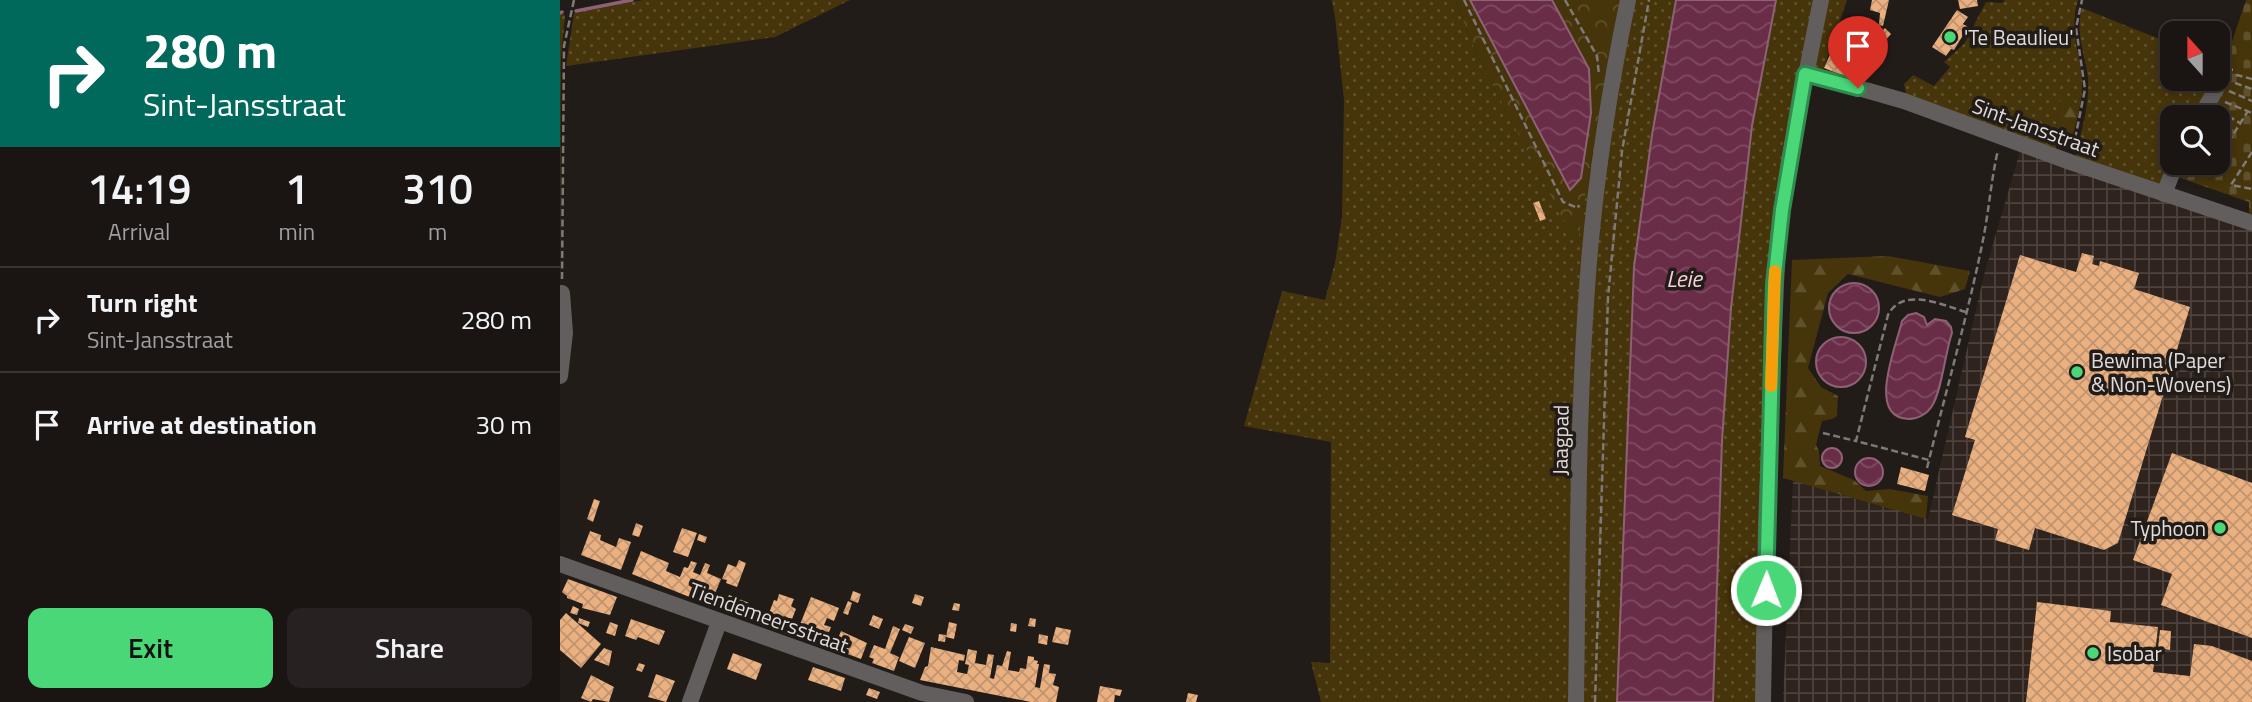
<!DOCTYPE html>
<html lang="en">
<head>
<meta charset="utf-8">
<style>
  :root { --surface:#1a1513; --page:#272221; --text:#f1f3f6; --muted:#9f9fa0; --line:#383433; --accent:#49d778 }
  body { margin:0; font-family:"Titillium Web",sans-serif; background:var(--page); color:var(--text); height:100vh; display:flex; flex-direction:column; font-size:26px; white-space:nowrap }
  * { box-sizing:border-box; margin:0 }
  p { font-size:23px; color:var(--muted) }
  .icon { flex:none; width:38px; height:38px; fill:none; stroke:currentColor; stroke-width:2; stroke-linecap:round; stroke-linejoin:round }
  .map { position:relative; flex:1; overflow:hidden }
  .sheet { display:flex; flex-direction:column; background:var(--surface); width:560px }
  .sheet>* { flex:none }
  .top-card { background:#00695c; color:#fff; overflow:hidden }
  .needle { width:46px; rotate:339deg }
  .tools { position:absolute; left:1600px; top:21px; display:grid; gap:14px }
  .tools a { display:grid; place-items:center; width:70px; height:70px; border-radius:14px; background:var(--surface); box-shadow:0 4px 10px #0003,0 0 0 2px var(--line); font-size:35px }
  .pin { position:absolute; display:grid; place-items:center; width:60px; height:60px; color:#fff; margin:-72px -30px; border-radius:50% 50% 50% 0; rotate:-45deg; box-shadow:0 0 7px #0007 }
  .pin .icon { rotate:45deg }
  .me { position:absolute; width:77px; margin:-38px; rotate:1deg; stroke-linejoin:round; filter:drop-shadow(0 0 5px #0008) }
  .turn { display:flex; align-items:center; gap:24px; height:147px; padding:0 28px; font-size:32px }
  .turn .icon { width:91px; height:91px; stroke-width:2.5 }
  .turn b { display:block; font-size:49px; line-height:60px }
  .eta { display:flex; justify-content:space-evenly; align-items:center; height:119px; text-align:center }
  .eta b { font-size:42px; font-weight:600; line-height:49px }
  .action { display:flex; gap:14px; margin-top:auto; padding:14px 28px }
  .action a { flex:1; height:80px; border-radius:14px; background:var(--accent); color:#111; font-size:28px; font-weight:600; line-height:80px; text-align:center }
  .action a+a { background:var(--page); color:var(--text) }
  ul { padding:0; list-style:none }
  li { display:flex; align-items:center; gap:21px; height:105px; padding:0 28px; border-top:2px solid var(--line) }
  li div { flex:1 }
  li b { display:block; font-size:26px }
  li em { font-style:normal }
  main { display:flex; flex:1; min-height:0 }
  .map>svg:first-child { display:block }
</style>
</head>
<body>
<main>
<section class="sheet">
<div class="top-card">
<div class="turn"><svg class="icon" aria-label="right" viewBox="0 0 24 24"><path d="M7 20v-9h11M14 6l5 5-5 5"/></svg><div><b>280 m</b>Sint-Jansstraat</div></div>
</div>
<div class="eta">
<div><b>14:19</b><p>Arrival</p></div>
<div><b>1</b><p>min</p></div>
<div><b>310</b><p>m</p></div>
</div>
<ul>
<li><svg class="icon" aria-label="right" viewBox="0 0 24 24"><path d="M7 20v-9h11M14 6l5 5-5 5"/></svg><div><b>Turn right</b><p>Sint-Jansstraat</p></div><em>280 m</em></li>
<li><svg class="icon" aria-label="arrive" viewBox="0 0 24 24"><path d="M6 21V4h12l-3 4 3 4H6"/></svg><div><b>Arrive at destination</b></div><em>30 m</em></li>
</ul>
<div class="action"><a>Exit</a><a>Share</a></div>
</section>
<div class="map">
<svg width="1692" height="702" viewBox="0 0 1692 702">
  <defs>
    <pattern id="industrial-grid" width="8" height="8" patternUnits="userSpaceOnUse" patternTransform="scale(1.75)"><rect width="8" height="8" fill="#2f231e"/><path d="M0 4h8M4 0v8" fill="none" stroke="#4d423e"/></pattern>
    <pattern id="grass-dots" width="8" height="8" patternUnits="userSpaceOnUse" patternTransform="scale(1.75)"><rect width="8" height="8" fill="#46340a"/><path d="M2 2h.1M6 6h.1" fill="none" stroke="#60512d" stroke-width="1.8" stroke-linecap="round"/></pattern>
    <pattern id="forest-firs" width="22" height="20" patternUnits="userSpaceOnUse" patternTransform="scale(1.75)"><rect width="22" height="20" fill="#46340a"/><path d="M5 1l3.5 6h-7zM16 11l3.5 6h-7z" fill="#60512d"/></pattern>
    <pattern id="cemetery-stones" width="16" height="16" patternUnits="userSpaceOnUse" patternTransform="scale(1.75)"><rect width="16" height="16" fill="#46340a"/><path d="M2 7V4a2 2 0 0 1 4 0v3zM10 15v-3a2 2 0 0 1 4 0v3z" fill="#60512d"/></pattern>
    <pattern id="park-crowns" width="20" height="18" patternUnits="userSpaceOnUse" patternTransform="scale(1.75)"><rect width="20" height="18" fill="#46340a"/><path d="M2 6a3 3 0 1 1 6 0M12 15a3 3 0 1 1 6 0" fill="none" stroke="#60512d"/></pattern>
    <pattern id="water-waves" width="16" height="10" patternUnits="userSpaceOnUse" patternTransform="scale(1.75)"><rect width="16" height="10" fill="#6a2d48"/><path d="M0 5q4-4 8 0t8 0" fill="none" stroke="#7f4b62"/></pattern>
    <pattern id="building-cross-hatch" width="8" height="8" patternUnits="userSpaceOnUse" patternTransform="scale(1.75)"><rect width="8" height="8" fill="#eab07f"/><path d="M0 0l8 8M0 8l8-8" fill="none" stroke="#c09470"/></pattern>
  </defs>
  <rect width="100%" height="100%" fill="#221c19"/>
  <!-- industrial -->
  <path fill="url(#industrial-grid)" d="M 1461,148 L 1692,230 L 1692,702 L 1223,702 L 1233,480 L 1368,519 L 1424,275 Z"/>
  <!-- grass -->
  <g fill="url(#grass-dots)">
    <path d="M 83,0 L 290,0 L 215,37 L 6,66 L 14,13 Z"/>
    <path d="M 772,0 L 895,0 L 917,55 L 1017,245 L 1046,72 L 1062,0 L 1116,0 L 1092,135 L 1074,267 L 1057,702 L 761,702 L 751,662 L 770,663 L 771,442 L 684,426 L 722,291 L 765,300 L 775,263 L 782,217 L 784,100 L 775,17 Z"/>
    <path d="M 1216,0 L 1287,0 L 1262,73 L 1240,74 L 1226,151 L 1198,702 L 1153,702 L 1162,441 L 1171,308 L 1192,126 Z"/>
    <path d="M 1445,0 L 1518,0 C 1507,36 1523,55 1522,89 C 1522,96 1520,104 1519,111 L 1516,103 L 1501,101 L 1493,144 L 1496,146 L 1496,149 L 1347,98 L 1344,84 L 1353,75 L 1374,86 L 1390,67 L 1384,62 L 1404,44 L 1426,2 L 1442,3 Z"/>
    <path d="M 1522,8 L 1612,44 L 1612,79 L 1657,79 L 1657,62 L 1664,65 L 1638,117 L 1612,117 L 1612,163 L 1603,188 L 1515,158 C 1521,132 1530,104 1528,78 C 1525,53 1515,33 1522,8 Z"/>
    <path d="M 2,12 L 5,16 L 1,59 L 0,291 L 0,13 Z"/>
  </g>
  <!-- forest -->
  <g fill="url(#forest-firs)">
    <path d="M 1501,100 L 1516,103 L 1519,111 L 1511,143 L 1493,144 Z"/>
    <path d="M 1328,256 L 1410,271 L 1405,289 L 1380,297 L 1288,274 L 1268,293 L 1248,368 L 1261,387 L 1278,396 L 1277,416 L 1272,419 L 1262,421 L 1256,445 L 1259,451 L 1260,466 L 1294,480 L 1306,491 L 1330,489 L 1368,496 L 1366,519 L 1223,478 L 1232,260 Z"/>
  </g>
  <!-- cemetery -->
  <path fill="url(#cemetery-stones)" d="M 1686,0 L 1692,0 L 1692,214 L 1689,213 L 1689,202 L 1612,175 L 1618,163 L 1657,163 L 1657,117 L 1645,117 L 1669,81 L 1673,69 L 1664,65 Z"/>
  <!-- park -->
  <path fill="url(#park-crowns)" d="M 895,0 L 1062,0 L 1046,72 L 1017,246 L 917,55 Z"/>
  <!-- water -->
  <g fill="url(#water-waves)" stroke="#8e6274" stroke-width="2">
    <path d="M 910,0 L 992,0 L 1029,69 L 1031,113 L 1021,178 L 1010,190 Z"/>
    <path d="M 1116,0 L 1216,0 L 1192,126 L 1171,308 L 1162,441 L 1153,702 L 1057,702 L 1074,267 L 1092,135 Z"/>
    <circle cx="1294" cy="308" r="25"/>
    <path d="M 1356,313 L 1364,317 L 1367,325 L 1375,319 L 1386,321 L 1391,327 L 1392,333 C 1385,353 1382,390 1372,406 C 1367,414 1358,419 1349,419 C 1305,418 1337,344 1342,321 L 1348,315 Z"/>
    <circle cx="1281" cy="362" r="25"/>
    <circle cx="1272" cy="458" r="10"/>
    <circle cx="1309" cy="472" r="14"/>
  </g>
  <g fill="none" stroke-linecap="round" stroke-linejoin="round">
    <!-- stream -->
    <g stroke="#8e6274" stroke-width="3.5">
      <path d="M 16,11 L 72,0"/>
      <path d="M 0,13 L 2,12"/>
    </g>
  </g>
  <!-- building -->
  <g fill="url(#building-cross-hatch)">
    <path d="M 1312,0 L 1329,0 L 1323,26 L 1319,25 L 1320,13 L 1310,10 Z"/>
    <path d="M 1398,0 L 1417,0 L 1418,6 L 1400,9 Z"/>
    <path d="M 1397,10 L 1408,17 L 1403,24 L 1408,27 L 1394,50 L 1391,49 L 1386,56 L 1372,47 Z"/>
    <path d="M 1318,27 L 1322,31 L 1325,28 L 1331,34 L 1323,43 L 1314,31 Z"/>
    <path d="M 1272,50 L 1296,60 L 1289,78 L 1264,68 Z"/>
    <path d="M 1664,65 L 1673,69 L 1669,81 L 1659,77 Z"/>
    <path d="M 979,201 L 986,219 L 980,221 L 973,203 Z"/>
    <path d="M 1522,253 L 1534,256 L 1532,264 L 1539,266 L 1540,261 L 1579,273 L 1574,289 L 1630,307 L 1558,543 L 1544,550 L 1475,528 L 1469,550 L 1435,540 L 1438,529 L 1392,515 L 1415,440 L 1405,437 L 1460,255 L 1516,272 Z"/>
    <path d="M 1612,453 L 1692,483 L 1692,638 L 1601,605 L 1612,574 L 1573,560 Z"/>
    <path d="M 1341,467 L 1369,475 L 1365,491 L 1337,484 Z"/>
    <path d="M 34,499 L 40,501 L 33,522 L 27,519 Z"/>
    <path d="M 76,523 L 83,526 L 79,537 L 72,535 Z"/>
    <path d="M 122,528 L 137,533 L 128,557 L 113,552 Z"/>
    <path d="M 30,531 L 41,535 L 40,540 L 56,547 L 59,538 L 71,542 L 61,570 L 21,555 Z"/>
    <path d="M 139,534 L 147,537 L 145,543 L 137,540 Z"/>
    <path d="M 81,551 L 109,563 L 106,571 L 120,577 L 124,567 L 128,568 L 131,561 L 137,563 L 133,572 L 140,575 L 145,563 L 150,565 L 147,573 L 161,579 L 151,603 L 147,604 L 72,574 Z"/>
    <path d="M 179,560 L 186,563 L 177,587 L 166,583 L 167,580 L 162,579 L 168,564 L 176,567 Z"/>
    <path d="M 8,579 L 57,597 L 50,615 L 22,608 L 23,604 L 7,598 L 7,596 L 2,592 Z"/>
    <path d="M 293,591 L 301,594 L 298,603 L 290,600 Z"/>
    <path d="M 219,594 L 234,599 L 231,606 L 236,609 L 226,634 L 204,626 L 214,600 L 217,601 Z"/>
    <path d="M 355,594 L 364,597 L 361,606 L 352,603 Z"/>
    <path d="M 169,595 L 189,603 L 184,614 L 179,612 L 177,615 L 163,610 Z"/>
    <path d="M 251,597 L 279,608 L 274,621 L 267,618 L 264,625 L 271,627 L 264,645 L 237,632 Z"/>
    <path d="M 288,601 L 292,603 L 288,615 L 283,613 Z"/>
    <path d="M 1477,602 L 1551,611 L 1550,622 L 1598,627 L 1593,672 L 1630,676 L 1634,644 L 1652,646 L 1692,661 L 1692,702 L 1466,702 Z"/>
    <path d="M 394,603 L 400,604 L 399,611 L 392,610 Z"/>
    <path d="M 13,606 L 19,609 L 17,615 L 10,613 Z"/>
    <path d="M 6,613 L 41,644 L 21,668 L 0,650 L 0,620 Z"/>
    <path d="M 313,615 L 323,619 L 319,629 L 309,625 Z"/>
    <path d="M 19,618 L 30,622 L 28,627 L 18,623 Z"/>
    <path d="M 470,618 L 476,619 L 475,627 L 468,626 Z"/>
    <path d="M 71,619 L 105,631 L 99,645 L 78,637 L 76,640 L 65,636 Z"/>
    <path d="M 50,622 L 58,625 L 55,636 L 46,633 Z"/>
    <path d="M 389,622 L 397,624 L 394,639 L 386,637 Z"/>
    <path d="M 451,623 L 457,624 L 456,632 L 450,631 Z"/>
    <path d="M 345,624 L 354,627 L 351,634 L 342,630 Z"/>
    <path d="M 333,626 L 340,629 L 330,653 L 339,657 L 334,671 L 312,663 L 314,659 L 309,657 L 314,645 L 325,649 Z"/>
    <path d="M 496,627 L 511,630 L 508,645 L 492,642 Z"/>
    <path d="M 1600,630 L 1611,631 L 1610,650 L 1598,648 Z"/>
    <path d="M 281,631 L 307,643 L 301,659 L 274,649 Z"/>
    <path d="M 379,634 L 386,635 L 385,642 L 378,641 Z"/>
    <path d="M 479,634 L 488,636 L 487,645 L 478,643 Z"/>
    <path d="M 349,637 L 365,643 L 355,668 L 339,661 Z"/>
    <path d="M 371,647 L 405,655 L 404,661 L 399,660 L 397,672 L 407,674 L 409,665 L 405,664 L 408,649 L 417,651 L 415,663 L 426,665 L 428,654 L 434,655 L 430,678 L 434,679 L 437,665 L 442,666 L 447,651 L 451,652 L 448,670 L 459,672 L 460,668 L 466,669 L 468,656 L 474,657 L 474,660 L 478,661 L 477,664 L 479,664 L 475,687 L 480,688 L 484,664 L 490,665 L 489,673 L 496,674 L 493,685 L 499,687 L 496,702 L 471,702 L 360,680 L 365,667 L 368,666 Z"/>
    <path d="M 44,648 L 52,651 L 49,666 L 34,660 Z"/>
    <path d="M 173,653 L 202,664 L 196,680 L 167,669 Z"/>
    <path d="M 79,663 L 85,665 L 82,672 L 76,670 Z"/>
    <path d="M 253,667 L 285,678 L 281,691 L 248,680 Z"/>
    <path d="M 96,674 L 115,681 L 106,702 L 88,697 Z"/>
    <path d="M 31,675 L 54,687 L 49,702 L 33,699 L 31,702 L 21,698 Z"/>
    <path d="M 540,686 L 562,690 L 560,696 L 555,695 L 554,702 L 537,702 Z"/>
    <path d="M 309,688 L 320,692 L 317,699 L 306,695 Z"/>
    <path d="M 628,693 L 638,695 L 636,702 L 626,702 Z"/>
  </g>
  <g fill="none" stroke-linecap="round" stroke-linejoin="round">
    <!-- path -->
    <g stroke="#7f7977" stroke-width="2.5" stroke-dasharray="7 3.5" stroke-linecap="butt">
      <path d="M 904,0 L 1003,202 L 1018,208 L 1019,205"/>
      <path d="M 1005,0 L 1037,56 L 1039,75"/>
      <path d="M 1676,76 L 1677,75 L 1692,79"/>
      <path d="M 1675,83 L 1692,89"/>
      <path d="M 1669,91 L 1692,101"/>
      <path d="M 1665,102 L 1692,113"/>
      <path d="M 1659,111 L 1680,123"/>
      <path d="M 1657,122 L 1674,132"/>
      <path d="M 1657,137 L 1666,143"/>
      <path d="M 1513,149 L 1525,89 L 1516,28 L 1522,0"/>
      <path d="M 1692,152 L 1671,185 L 1692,189"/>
      <path d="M 1657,160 L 1688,111"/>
      <path d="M 1637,163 L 1648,174 L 1656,163"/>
      <path d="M 2,279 L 4,46 L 14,0"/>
      <path d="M 1406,312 C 1382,305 1343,286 1328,315 L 1296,441 L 1369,460 C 1387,387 1408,314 1423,240 C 1429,210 1431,180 1438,150"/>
      <path d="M 1263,433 L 1296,441"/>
      <path d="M 1367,468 L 1369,460"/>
      <path d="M 1035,702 L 1048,297 L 1062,151 L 1089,0"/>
    </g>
    <!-- minor -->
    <g stroke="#625e5e" stroke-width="16">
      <path d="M 1246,73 L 1344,101 L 1510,162 L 1692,223"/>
      <path d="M 1640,117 L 1662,79"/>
      <path d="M 1604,194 L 1616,163"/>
      <path d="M 0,376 L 5,333 L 2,293"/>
      <path d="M 0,564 L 362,693 L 406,702"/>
      <path d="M 130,702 L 159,622"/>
      <path d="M 1016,702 C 1018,570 1017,437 1026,304 C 1032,202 1047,100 1068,0"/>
      <path d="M 1203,702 L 1206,523 L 1218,237 L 1230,155 L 1261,0"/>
    </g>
  </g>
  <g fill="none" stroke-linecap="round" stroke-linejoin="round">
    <!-- route casing -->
    <g stroke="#2f8c4e" stroke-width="18">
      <path id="route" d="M 1206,590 L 1214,284 L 1222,210 L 1245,74 L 1298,88"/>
    </g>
    <!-- route -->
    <use href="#route" stroke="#49d778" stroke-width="12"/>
    <!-- slow -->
    <path stroke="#f59e0b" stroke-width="12" d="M 1211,386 L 1215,271"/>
  </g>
  <!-- markers -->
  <g fill="#49d778" stroke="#221c19" stroke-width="2.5">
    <circle cx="1390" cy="37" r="7"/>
    <circle cx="1517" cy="372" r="7"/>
    <circle cx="1660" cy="528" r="7"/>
    <circle cx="1533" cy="653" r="7"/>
  </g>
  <g text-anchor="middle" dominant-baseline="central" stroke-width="7" stroke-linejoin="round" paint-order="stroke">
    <!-- poi labels -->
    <g font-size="21" fill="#e1dcdb" stroke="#221c19" text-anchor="start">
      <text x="1404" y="37">'Te Beaulieu'</text>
      <text x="1531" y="360">Bewima (Paper<tspan x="1531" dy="24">&amp; Non-Wovens)</tspan></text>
      <text x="1646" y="528" text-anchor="end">Typhoon</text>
      <text x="1547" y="653">Isobar</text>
    </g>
    <!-- street labels -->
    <g font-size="21" fill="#e1dcdb" stroke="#221c19">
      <text transform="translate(1476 127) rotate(20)">Sint-Jansstraat</text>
      <text transform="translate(1000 440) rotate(-89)">Jaagpad</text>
      <text transform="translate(209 617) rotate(20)">Tiendemeersstraat</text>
    </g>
    <!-- water labels -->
    <g font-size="23" font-style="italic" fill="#f8cfde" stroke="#221c19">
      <text x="1124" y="278">Leie</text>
    </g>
  </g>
</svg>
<div class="tools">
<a><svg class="needle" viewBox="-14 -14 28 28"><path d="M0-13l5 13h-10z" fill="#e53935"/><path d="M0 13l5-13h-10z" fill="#9f9fa0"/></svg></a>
<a><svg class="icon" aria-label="search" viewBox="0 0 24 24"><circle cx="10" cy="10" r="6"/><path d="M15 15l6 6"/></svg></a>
</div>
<div class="pin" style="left:1298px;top:88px;background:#d93025"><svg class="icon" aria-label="arrive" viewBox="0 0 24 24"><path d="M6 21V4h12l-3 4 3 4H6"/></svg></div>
<svg class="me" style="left:1206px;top:590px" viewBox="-20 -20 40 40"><circle r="17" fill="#49d778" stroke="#fff" stroke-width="3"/><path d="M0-11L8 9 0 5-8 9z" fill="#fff"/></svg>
</div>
</main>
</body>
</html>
